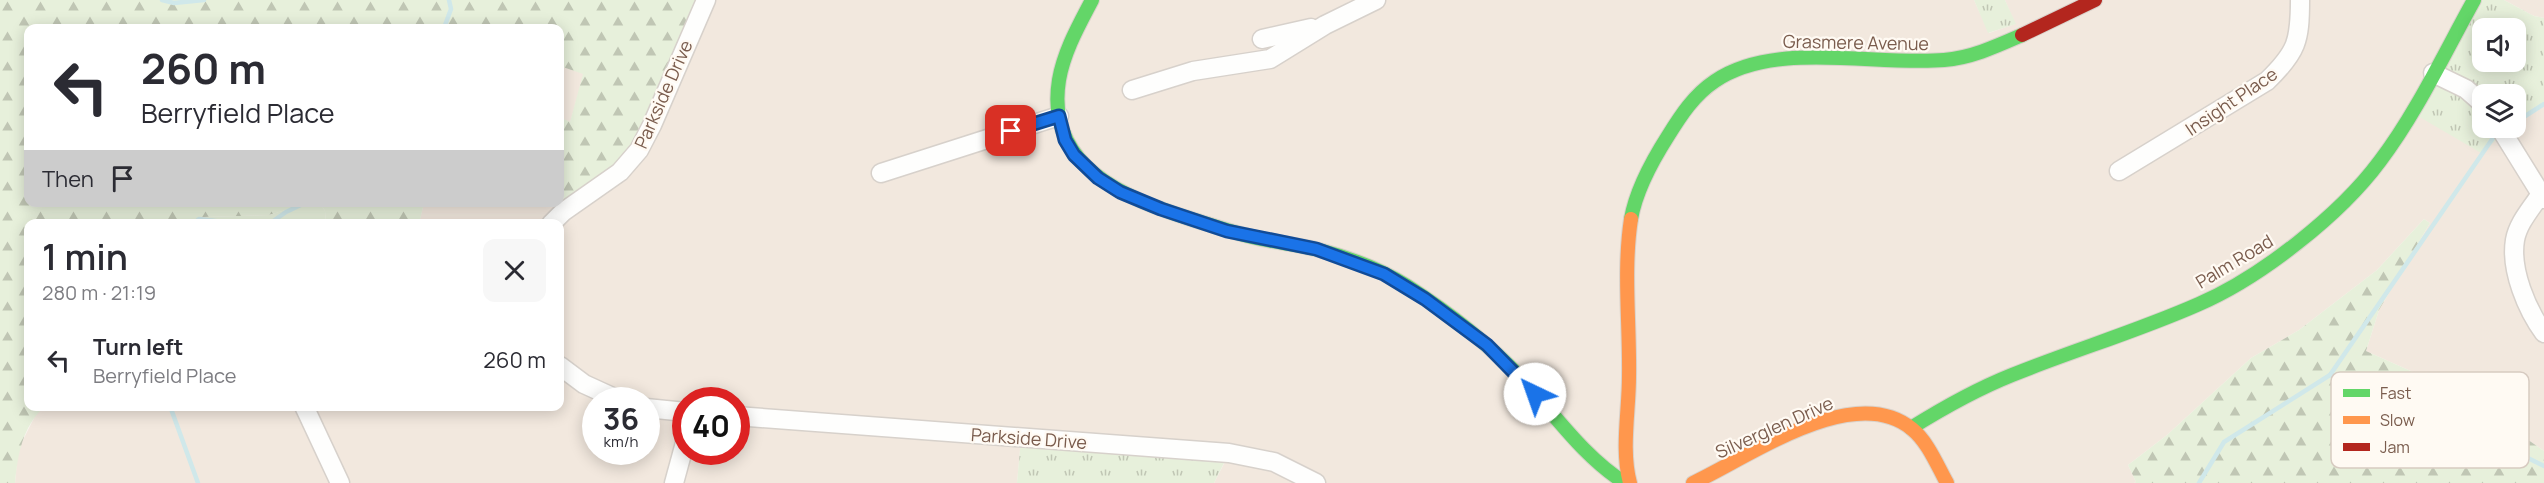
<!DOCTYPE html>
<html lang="en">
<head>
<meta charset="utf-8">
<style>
  :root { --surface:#fff; --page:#f7f7f7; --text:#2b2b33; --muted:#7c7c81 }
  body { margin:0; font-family:Manrope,sans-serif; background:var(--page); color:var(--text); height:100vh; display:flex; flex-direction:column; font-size:22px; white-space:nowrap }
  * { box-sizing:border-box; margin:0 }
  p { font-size:20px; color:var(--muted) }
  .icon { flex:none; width:33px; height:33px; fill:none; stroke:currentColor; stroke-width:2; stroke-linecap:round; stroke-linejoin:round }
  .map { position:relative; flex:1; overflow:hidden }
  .details { position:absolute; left:24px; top:219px; width:540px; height:192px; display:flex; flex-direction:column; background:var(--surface); border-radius:12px; box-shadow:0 3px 15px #0003 }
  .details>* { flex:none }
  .banner { position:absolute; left:24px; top:24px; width:540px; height:183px; border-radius:12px; box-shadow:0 3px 15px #0003; background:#fff; color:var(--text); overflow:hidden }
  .fabs { position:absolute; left:2472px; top:18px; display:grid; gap:12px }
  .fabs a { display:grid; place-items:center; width:54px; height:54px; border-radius:12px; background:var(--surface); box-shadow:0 3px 15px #0003; font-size:30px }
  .speed { position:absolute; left:582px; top:387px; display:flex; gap:12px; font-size:30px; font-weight:700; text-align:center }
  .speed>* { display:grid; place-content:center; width:78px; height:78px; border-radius:50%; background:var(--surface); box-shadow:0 3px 15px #0003; line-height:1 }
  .speed small { font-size:15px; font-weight:400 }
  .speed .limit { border:9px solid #d22; background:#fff; color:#111 }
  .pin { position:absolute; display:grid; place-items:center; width:51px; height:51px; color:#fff; margin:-26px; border-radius:12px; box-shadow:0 3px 9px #0006 }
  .me { position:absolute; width:66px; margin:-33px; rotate:318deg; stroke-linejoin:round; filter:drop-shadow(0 0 4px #0008) }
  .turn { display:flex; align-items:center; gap:21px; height:126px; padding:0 18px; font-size:27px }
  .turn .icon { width:78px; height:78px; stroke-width:2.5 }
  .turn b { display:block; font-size:42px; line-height:51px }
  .then { display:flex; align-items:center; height:57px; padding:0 18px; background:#0003; gap:12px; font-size:22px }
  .round { display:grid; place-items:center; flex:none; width:63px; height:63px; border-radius:12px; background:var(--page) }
  .overview { display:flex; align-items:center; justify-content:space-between; height:102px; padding:0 18px }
  h1 { font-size:36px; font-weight:600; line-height:45px }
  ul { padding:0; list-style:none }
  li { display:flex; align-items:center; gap:18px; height:78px; padding:0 18px }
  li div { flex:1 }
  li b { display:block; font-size:22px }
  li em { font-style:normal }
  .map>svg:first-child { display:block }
</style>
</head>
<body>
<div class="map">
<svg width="2544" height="483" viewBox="0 0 2544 483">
  <defs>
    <pattern id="grass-tufts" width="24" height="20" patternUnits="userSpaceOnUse" patternTransform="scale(1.5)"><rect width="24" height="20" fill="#e7f0db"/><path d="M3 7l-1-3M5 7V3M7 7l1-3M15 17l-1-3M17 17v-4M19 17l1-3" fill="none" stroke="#c0c6b4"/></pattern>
    <pattern id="forest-firs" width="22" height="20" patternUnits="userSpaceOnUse" patternTransform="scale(1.5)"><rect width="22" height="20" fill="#e7f0db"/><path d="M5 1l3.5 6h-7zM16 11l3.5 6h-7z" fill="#c0c6b4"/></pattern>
  </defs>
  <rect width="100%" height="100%" fill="#f9f5f0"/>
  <!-- residential -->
  <g fill="#f2e8de" fill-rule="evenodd">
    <path d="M 705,0 L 1974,0 L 1989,33 L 2015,24 L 2005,0 L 2475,0 L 2411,113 L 2502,133 L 2511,128 L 2516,128 L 2516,124 L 2544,106 L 2544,451 L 2462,394 L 2366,351 L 2379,310 L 2430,223 L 2424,219 L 2377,270 L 2299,330 L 2251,358 L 2167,435 L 2128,465 L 2136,482 L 2134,483 L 1214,483 L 1229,454 L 1021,439 L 1017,483 L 15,483 L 18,450 L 36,414 L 44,407 L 560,406 L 560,224 L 419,223 L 424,203 L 548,203 L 563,212 ZM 596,400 L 646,400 L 646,452 L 596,452 ZM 686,400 L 736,400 L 736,452 L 686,452 Z"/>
    <path d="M 2504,0 L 2544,0 L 2544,18 L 2534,16 Z"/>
    <path d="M 560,66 L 584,73 L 570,123 L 560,117 Z"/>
  </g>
  <!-- grass -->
  <g fill="url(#grass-tufts)" fill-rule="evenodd">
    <path d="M 1974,0 L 2005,0 L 2016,24 L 1988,33 Z"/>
    <path d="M 2475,0 L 2504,0 L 2534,16 L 2544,18 L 2544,106 L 2516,124 L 2516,94 L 2482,94 L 2482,128 L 2511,128 L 2481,153 L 2411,112 ZM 2482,28 L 2516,28 L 2516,62 L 2482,62 Z"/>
    <path d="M 1021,438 L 1229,453 L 1214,483 L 1017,483 Z"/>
  </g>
  <!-- forest -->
  <g fill="url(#forest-firs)">
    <path d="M 0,0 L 705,0 L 638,149 L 563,212 L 548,203 L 560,202 L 560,117 L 570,122 L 583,74 L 560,66 L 560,28 L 28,28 L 28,202 L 309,203 L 269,215 L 204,217 L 187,223 L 28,224 L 28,406 L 44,407 C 22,428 18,454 15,483 L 0,483 Z"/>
    <path d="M 320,203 L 424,203 L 419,224 L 326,223 L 325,211 Z"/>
    <path d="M 2424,219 L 2430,223 L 2379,310 L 2366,351 L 2462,394 L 2544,451 L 2544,483 L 2134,483 L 2136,482 L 2128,465 L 2167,435 L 2251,358 L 2299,330 L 2377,270 Z"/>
  </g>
  <!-- garden -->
  <path fill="#e7f0db" d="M 309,203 L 320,203 L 325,211 L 326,223 L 187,223 L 204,217 L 269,215 Z"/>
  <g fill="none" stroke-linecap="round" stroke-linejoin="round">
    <!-- stream -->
    <g stroke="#d0e8ea" stroke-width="4.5">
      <path d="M 162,0 L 174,3 L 204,0"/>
      <path d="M 444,28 L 451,9 L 449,0"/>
      <path d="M 2516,122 L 2544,104"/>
      <path d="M 193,224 L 199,219 L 239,224"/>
      <path d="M 269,224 L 286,212 L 307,202"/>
      <path d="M 2330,375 L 2493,138"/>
      <path d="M 170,406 L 198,483"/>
      <path d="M 2199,483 L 2224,442 L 2330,375 L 2370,380 L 2544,466"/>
    </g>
    <!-- street casing -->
    <g stroke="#d7d1cb" stroke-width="21">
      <g id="street">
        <path d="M 1262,39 L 1311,28"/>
        <path d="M 2433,73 L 2466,89 L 2482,103"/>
        <path d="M 1132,90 L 1193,71 L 1270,59 L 1325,25 L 1376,0"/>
        <path d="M 2500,128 L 2544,199"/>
        <path d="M 2119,171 L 2267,81 C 2297,52 2300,41 2300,0"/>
        <path d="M 881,173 L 1059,116"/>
        <path d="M 2540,195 C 2531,209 2518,223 2515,240 C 2510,270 2527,310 2544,333"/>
        <path d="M 551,224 L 563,212 L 620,172 L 639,150 L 652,125 L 706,0"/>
        <path d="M 560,366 L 584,384 L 619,400"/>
        <path d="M 304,406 L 340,483"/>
        <path d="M 646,408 L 686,412"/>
        <path d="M 736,416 L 1229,453 L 1274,462 L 1316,483"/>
        <path d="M 674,483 L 686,439"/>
      </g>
    </g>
    <!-- fast casing -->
    <g stroke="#d9d2cb" stroke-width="16">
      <g id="fast">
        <path d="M 1092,0 C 1079,25 1064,51 1059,80 C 1045,166 1124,198 1191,219 C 1214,226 1237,234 1261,239 C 1280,243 1300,245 1319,250 C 1350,258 1380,269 1407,286 C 1449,313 1489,344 1523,380 C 1556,416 1583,456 1625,483"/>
        <path d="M 1631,219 C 1636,190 1652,161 1668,136 C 1681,115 1694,95 1715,81 C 1775,40 1874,66 1944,60 C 1971,58 1997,46 2022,35"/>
        <path d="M 1911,428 C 1943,408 1977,389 2012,375 C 2074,350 2138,331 2199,304 C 2261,277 2340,215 2380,161 C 2416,114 2445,52 2474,0"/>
      </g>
    </g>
    <!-- slow casing -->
    <g stroke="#d9d2cb" stroke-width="16">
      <g id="slow">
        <path d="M 1630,483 C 1621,450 1629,411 1629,377 C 1630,325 1623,271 1631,219"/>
        <path d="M 1693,483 C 1749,457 1854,381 1912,429 C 1928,442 1937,465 1947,483"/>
      </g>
    </g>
    <!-- jam casing -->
    <g stroke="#d9d2cb" stroke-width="16">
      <path id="jam" d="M 2022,35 L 2095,0"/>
    </g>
    <!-- street -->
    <use href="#street" stroke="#fefefd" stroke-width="18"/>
    <!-- fast -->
    <use href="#fast" stroke="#63d668" stroke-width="14"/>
    <!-- slow -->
    <use href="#slow" stroke="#ff974d" stroke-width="14"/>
    <!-- jam -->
    <use href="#jam" stroke="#b3261e" stroke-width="14"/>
  </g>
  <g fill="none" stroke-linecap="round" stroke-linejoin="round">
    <!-- route casing -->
    <g stroke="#114b97" stroke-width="15">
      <path id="route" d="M 1011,131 L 1059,116 L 1065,140 L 1074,155 L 1098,178 L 1120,192 L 1161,209 L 1227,231 L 1316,249 L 1384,274 L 1425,299 L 1487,345 L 1535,394"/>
    </g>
    <!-- route -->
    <use href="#route" stroke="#1a73e8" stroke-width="10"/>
  </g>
  <g text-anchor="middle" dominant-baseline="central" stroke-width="4.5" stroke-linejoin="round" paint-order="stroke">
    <!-- street labels -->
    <g font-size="18" fill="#7a5c4d" stroke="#fffaf3">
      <text transform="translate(1856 42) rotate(1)">Grasmere Avenue</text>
      <text transform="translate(663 94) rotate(-66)">Parkside Drive</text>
      <text transform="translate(2231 101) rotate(-34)">Insight Place</text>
      <text transform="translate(2234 261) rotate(-31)">Palm Road</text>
      <text transform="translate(1774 427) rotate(-24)">Silverglen Drive</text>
      <text transform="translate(1029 438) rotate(4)">Parkside Drive</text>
    </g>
  </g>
  <!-- legend -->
  <rect x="2331" y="372" width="198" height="96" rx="9" fill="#fffaf3" stroke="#d7cbc1" stroke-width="1.5"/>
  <rect x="2343" y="389" width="27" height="8" fill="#63d668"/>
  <rect x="2343" y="416" width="27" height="8" fill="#ff974d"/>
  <rect x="2343" y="443" width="27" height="8" fill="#b3261e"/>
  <g font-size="16" fill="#7a5c4d">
    <text x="2380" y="399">Fast</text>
    <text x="2380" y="426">Slow</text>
    <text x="2380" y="453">Jam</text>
  </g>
</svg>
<div class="fabs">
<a><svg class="icon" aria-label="sound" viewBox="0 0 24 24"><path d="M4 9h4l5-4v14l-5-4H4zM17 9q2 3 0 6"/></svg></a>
<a><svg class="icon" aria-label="layers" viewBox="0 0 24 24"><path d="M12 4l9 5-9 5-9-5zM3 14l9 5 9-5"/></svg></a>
</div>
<div class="speed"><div>36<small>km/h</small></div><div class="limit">40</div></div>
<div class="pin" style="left:1011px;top:131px;background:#d93025"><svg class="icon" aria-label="arrive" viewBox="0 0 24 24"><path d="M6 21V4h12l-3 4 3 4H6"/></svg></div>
<svg class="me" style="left:1535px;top:394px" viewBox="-20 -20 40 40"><circle r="19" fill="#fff"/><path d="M0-13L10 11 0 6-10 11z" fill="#1a73e8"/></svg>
<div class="banner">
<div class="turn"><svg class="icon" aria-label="left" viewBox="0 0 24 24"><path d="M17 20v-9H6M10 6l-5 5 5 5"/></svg><div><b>260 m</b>Berryfield Place</div></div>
<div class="then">Then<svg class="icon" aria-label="arrive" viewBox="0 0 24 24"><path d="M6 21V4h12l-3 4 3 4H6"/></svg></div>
</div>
<section class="details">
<div class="overview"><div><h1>1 min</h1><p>280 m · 21:19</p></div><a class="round"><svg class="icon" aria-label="close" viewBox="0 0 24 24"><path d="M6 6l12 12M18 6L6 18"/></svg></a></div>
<ul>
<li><svg class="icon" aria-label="left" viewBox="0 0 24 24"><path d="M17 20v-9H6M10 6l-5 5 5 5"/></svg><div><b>Turn left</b><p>Berryfield Place</p></div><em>260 m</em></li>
</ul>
</section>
</div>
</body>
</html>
